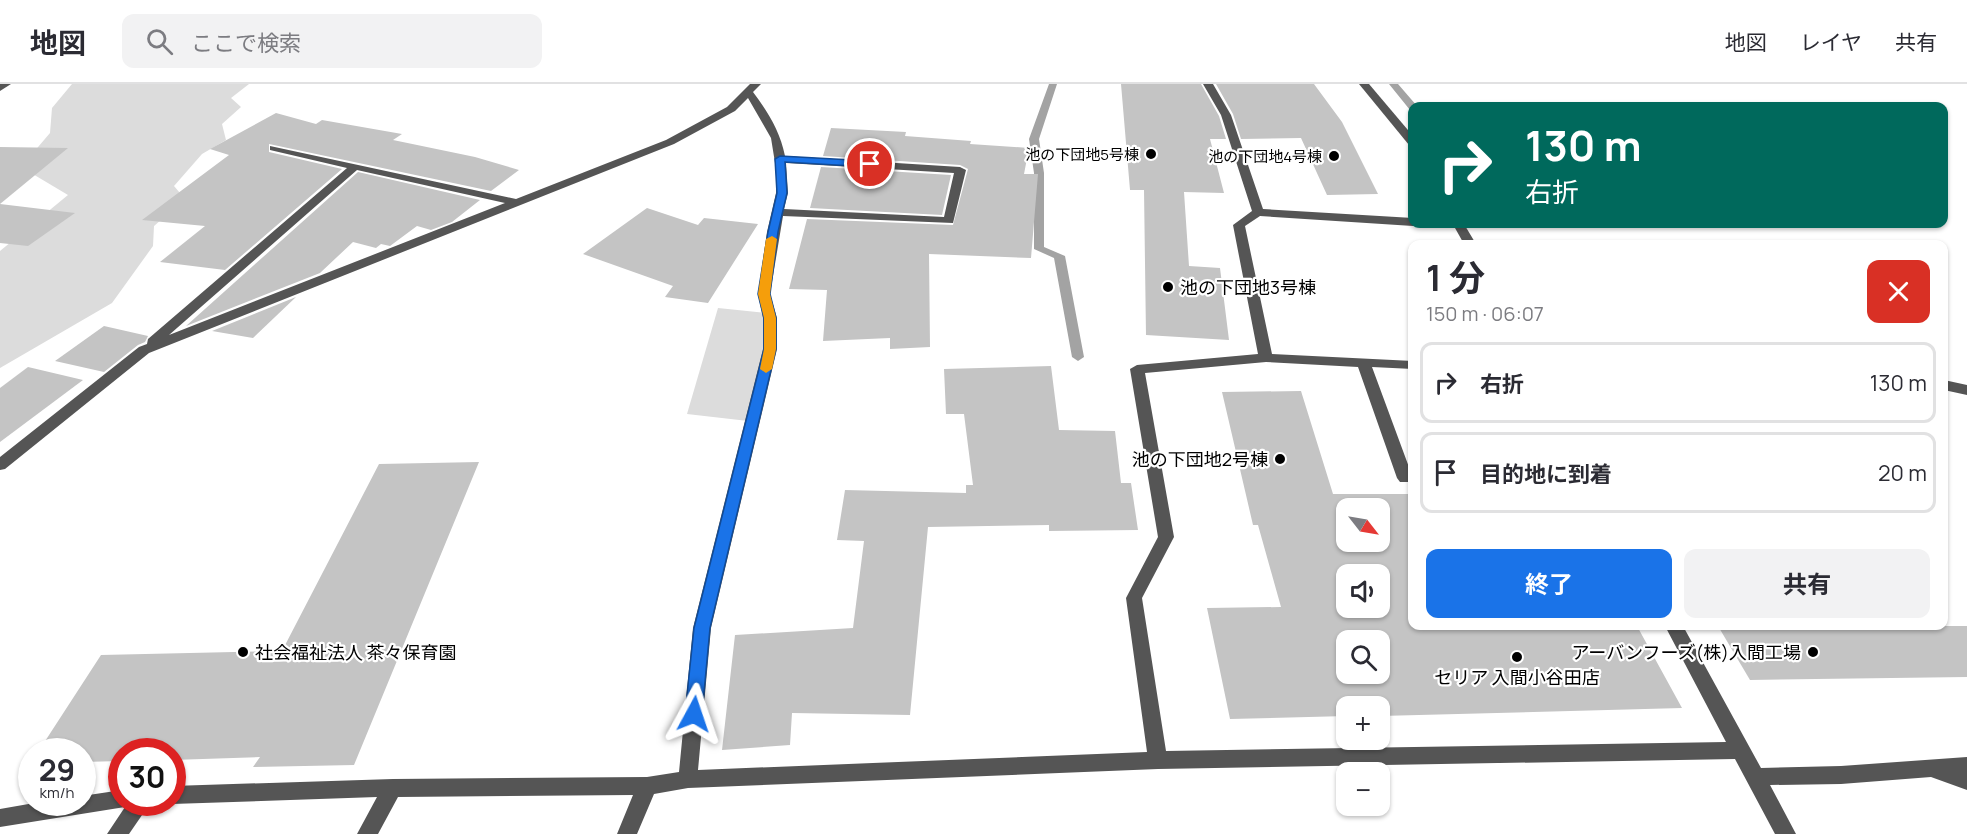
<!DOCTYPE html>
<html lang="ja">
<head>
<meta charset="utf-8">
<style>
  :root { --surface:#fff; --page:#f2f2f3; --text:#2b2b33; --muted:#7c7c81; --line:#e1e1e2; --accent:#1a73e8 }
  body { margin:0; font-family:Manrope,"Noto Sans JP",sans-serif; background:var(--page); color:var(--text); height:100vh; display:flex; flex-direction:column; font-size:22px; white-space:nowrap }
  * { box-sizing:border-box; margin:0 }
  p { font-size:20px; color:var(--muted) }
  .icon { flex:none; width:33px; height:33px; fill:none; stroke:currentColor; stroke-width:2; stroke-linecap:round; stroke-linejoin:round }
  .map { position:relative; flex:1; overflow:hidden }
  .sheet { position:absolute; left:1408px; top:156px; width:540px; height:390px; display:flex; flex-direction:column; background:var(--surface); border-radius:12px; box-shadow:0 2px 4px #0004 }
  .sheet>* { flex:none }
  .guide { position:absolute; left:1408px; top:18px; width:540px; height:126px; border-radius:12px; box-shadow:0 2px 4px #0004; background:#00695c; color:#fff; overflow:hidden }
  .needle { width:39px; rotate:121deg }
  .buttons { position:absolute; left:1336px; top:414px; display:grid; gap:12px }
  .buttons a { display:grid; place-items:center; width:54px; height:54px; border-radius:12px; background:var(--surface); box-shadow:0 2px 4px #0004; font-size:30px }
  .speed { position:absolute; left:18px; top:654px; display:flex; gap:12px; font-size:30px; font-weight:700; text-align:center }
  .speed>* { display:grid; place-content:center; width:78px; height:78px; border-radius:50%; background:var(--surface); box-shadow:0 2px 4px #0004; line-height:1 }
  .speed small { font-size:15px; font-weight:400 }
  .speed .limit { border:9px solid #d22; background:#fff; color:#111 }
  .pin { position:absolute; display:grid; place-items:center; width:51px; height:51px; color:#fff; margin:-26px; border:3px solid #fff; border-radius:50%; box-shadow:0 2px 6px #0007 }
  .me { position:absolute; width:66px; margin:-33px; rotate:5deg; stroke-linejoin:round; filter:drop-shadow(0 0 4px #0008) }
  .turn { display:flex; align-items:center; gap:21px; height:126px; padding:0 18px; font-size:27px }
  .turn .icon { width:78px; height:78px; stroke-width:2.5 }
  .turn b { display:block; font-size:42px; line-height:51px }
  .round { display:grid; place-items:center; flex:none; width:63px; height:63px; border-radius:12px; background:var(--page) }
  .headline { display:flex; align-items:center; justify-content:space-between; height:102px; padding:0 18px }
  h1 { font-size:36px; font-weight:700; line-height:45px }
  .primary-button { display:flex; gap:12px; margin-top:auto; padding:12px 18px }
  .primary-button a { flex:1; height:69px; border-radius:12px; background:var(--accent); color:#fff; font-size:24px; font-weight:700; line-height:69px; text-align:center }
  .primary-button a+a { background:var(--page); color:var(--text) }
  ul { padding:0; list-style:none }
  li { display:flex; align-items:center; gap:18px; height:81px; margin:0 12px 9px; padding:0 6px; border:3px solid var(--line); border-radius:12px }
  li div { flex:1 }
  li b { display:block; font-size:22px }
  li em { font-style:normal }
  header { display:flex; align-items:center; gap:36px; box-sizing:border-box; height:84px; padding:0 30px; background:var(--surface); border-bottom:2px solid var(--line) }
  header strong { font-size:28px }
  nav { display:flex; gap:33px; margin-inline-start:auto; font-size:21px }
  .search { width:420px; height:54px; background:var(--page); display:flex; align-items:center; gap:15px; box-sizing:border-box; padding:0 21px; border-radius:12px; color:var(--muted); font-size:22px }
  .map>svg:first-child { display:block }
</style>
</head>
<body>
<header>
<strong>地図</strong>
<div class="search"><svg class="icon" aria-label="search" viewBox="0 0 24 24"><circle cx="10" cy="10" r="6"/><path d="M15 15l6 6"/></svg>ここで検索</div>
<nav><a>地図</a><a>レイヤ</a><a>共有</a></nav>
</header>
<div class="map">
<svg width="1967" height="750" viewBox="0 0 1967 750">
  <rect width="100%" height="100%" fill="#fff"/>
  <!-- green -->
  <g fill="#dcdcdc">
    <path d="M 72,0 L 249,0 L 231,14 L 241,23 L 222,40 L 226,56 L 202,70 L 174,102 L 185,115 L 154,142 L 153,162 L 112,219 L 0,284 L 0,167 L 68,111 L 21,83 L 50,49 L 52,24 Z"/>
    <path d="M 718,224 L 766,229 L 766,279 L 748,337 L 687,330 Z"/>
  </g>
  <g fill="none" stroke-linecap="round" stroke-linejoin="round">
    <!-- stream -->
    <g fill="#a3a3a3" fill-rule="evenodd">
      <path d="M 1049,0 L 1057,0 L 1039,55 L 1044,89 L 1044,163 L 1065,172 L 1084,273 L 1078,277 L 1072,273 L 1054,174 L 1034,165 L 1034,89 L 1029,55 Z"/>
      <path d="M 1389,0 L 1398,0 L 1417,22 L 1413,22 L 1413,27 L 1410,26 Z"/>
    </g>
  </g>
  <!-- building -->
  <g fill="#c4c4c4" fill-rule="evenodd">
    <path d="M 1121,0 L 1201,0 L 1219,32 L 1226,55 L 1210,55 L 1224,109 L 1184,108 L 1189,182 L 1220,184 L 1229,256 L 1146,251 L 1144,106 L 1130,106 Z"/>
    <path d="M 1216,0 L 1314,0 L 1342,38 L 1378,110 L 1327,111 L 1301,54 L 1241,55 L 1233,30 Z"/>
    <path d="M 276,29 L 316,40 L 322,36 L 402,50 L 393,56 L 475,73 L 519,86 L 491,107 L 269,60 L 269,68 L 342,85 L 225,186 L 160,178 L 205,142 L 142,136 L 229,71 L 210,65 Z"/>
    <path d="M 831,44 L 906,48 L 905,52 L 971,57 L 970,60 L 1029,64 L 1024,90 L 1038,90 L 1031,174 L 929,170 L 930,263 L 890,265 L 890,254 L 823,257 L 827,206 L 789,205 L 807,135 L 953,141 L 968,85 L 960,81 L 823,72 Z"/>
    <path d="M 0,63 L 68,64 L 0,120 Z"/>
    <path d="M 821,83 L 951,91 L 942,131 L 810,124 Z"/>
    <path d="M 358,88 L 480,116 L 452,138 L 431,146 L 417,142 L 390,162 L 381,160 L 376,164 L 353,158 L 320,189 L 186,242 Z"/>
    <path d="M 0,120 L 75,129 L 28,162 L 0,159 Z"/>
    <path d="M 647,124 L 698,141 L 704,134 L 758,140 L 708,219 L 665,213 L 673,202 L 583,170 Z"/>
    <path d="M 296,213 L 253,254 L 212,247 Z"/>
    <path d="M 104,242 L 148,252 L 145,258 L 138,261 L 104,288 L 55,277 Z"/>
    <path d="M 1051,282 L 1059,346 L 1115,347 L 1121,399 L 1131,399 L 1138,446 L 1049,447 L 1049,441 L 928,443 L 910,631 L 792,629 L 790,661 L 722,666 L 735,551 L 853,544 L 864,457 L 837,456 L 845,406 L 966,409 L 966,401 L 973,401 L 964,330 L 946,330 L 944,285 Z"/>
    <path d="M 28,283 L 83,296 L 0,358 L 0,304 Z"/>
    <path d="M 1301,307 L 1333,410 L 1413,410 L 1413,542 L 1637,542 L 1682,624 L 1380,632 L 1380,622 L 1347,622 L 1347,632 L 1230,635 L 1207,524 L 1281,523 L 1258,441 L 1253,441 L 1222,308 ZM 1347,424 L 1380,424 L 1380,458 L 1347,458 ZM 1347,490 L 1380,490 L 1380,524 L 1347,524 ZM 1347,556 L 1380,556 L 1380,590 L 1347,590 Z"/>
    <path d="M 479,378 L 354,681 L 253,683 L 260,673 L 172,676 L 172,668 L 122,668 L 122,677 L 82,678 L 82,668 L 38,668 L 101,571 L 282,567 L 379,380 Z"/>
    <path d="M 1718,542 L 1967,542 L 1967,593 L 1750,596 Z"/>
  </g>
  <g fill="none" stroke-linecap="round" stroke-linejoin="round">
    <!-- minor -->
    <g fill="#555" fill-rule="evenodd">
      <path d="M 0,0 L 11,0 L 0,7 Z"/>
      <path d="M 750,0 L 761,0 L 753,8 C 768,28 780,47 785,72 L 960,83 L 966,86 L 953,139 L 783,132 L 770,210 L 777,234 L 777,265 L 711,544 L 698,686 L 1147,668 L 1126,514 L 1158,453 L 1130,285 L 1137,281 L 1258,270 L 1233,141 L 1252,127 L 1221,31 L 1203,0 L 1213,0 L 1231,31 L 1263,125 L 1413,134 L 1413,140 L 1418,140 L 1413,142 L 1260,132 L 1245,142 L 1272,270 L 1413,277 L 1413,285 L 1372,283 L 1413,394 L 1410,398 L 1400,398 L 1397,394 L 1358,283 L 1266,278 L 1145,289 L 1174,453 L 1142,514 L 1166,667 L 1726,658 L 1665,542 L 1683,542 L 1761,684 L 1841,682 L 1967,673 L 1967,706 L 1931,693 L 1841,700 L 1770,701 L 1796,750 L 1775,750 L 1735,675 L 1158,685 L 688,704 L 654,710 L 637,750 L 617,750 L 633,711 L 398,713 L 378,750 L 357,750 L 377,713 L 172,720 L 168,718 L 172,718 L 172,702 L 393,695 L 647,693 L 679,688 L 693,544 L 763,265 L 763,234 L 758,210 L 767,148 L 776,109 L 776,85 L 771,54 L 748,14 L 735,27 L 674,60 L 149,269 L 5,385 L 0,386 L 0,373 L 139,263 L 147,260 L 148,255 L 347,84 L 270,66 L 270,62 L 516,115 L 666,56 L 727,23 ZM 786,79 L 954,89 L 944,133 L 784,125 L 788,109 ZM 357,86 L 505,119 L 169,251 Z"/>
      <path d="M 1359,0 L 1369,0 L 1413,52 L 1413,62 L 1409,61 Z"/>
      <path d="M 1428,140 L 1464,140 L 1476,160 L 1464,160 L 1455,144 L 1434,144 Z"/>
      <path d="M 1944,296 L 1967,301 L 1967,311 L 1944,306 Z"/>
      <path d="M 122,706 L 122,718 L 151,718 L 129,750 L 107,750 L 125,723 L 0,743 L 0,725 L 40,718 L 82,718 L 82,712 Z"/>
    </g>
  </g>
  <!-- route -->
  <path fill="#1a73e8" stroke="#114b97" stroke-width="1.5" d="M 780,72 L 870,77 L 875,80 L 870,83 L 785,78 L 787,109 L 778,148 L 770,210 L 776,234 L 776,265 L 710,544 L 702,630 L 700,635 L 694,638 L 688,635 L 685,630 L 694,544 L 764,265 L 764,234 L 758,210 L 768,148 L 777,109 L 775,75 Z"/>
  <!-- slow -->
  <path fill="#f59e0b" d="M 772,152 L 777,155 L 770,210 L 776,234 L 776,265 L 772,285 L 766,289 L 760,285 L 764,265 L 764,234 L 758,210 L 766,155 Z"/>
  <!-- markers -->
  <g fill="#000" stroke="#fff" stroke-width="2">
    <circle cx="1151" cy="70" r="6"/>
    <circle cx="1334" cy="72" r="6"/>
    <circle cx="1168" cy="203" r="6"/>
    <circle cx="1280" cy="375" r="6"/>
    <circle cx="243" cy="568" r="6"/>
    <circle cx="1813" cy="568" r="6"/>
    <circle cx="1517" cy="573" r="6"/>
  </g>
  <g text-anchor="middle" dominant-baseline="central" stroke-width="4.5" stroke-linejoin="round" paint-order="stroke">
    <!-- far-poi labels -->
    <g font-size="15" fill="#000" stroke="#fff" text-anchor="end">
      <text x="1139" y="70">池の下団地5号棟</text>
      <text x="1322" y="72">池の下団地4号棟</text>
    </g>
    <!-- poi labels -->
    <g font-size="18" fill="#000" stroke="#fff" text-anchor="start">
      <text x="1180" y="203">池の下団地3号棟</text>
      <text x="1268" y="375" text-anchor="end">池の下団地2号棟</text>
      <text x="255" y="568">社会福祉法人 茶々保育園</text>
      <text x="1801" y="568" text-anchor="end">アーバンフーズ(株)入間工場</text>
      <text x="1517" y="593" text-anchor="middle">セリア 入間小谷田店</text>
    </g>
  </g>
</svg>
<div class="buttons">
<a><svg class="needle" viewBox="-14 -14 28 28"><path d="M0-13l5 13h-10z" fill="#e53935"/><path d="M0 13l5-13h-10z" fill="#7c7c81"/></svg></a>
<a><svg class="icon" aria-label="sound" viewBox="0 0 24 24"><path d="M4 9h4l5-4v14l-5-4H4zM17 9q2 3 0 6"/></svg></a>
<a><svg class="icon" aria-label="search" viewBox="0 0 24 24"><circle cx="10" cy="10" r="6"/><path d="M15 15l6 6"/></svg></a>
<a>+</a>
<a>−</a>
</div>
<div class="speed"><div>29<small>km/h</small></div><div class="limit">30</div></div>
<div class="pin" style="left:870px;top:80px;background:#d93025"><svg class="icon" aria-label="arrive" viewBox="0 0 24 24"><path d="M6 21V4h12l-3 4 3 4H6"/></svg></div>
<svg class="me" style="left:694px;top:630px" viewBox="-20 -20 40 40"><path d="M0-17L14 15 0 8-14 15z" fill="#1a73e8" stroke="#fff" stroke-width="4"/></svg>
<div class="guide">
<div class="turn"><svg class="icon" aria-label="right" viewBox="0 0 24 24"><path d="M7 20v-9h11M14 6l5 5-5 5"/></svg><div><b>130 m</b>右折</div></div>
</div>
<section class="sheet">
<div class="headline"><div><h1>1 分</h1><p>150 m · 06:07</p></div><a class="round" style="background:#d93025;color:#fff"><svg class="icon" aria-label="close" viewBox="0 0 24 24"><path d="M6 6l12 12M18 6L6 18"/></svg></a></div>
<ul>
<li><svg class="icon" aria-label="right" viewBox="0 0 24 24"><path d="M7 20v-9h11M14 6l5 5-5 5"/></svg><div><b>右折</b></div><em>130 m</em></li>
<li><svg class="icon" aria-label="arrive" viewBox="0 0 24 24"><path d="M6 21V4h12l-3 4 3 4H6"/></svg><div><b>目的地に到着</b></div><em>20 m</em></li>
</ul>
<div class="primary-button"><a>終了</a><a>共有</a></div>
</section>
</div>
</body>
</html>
